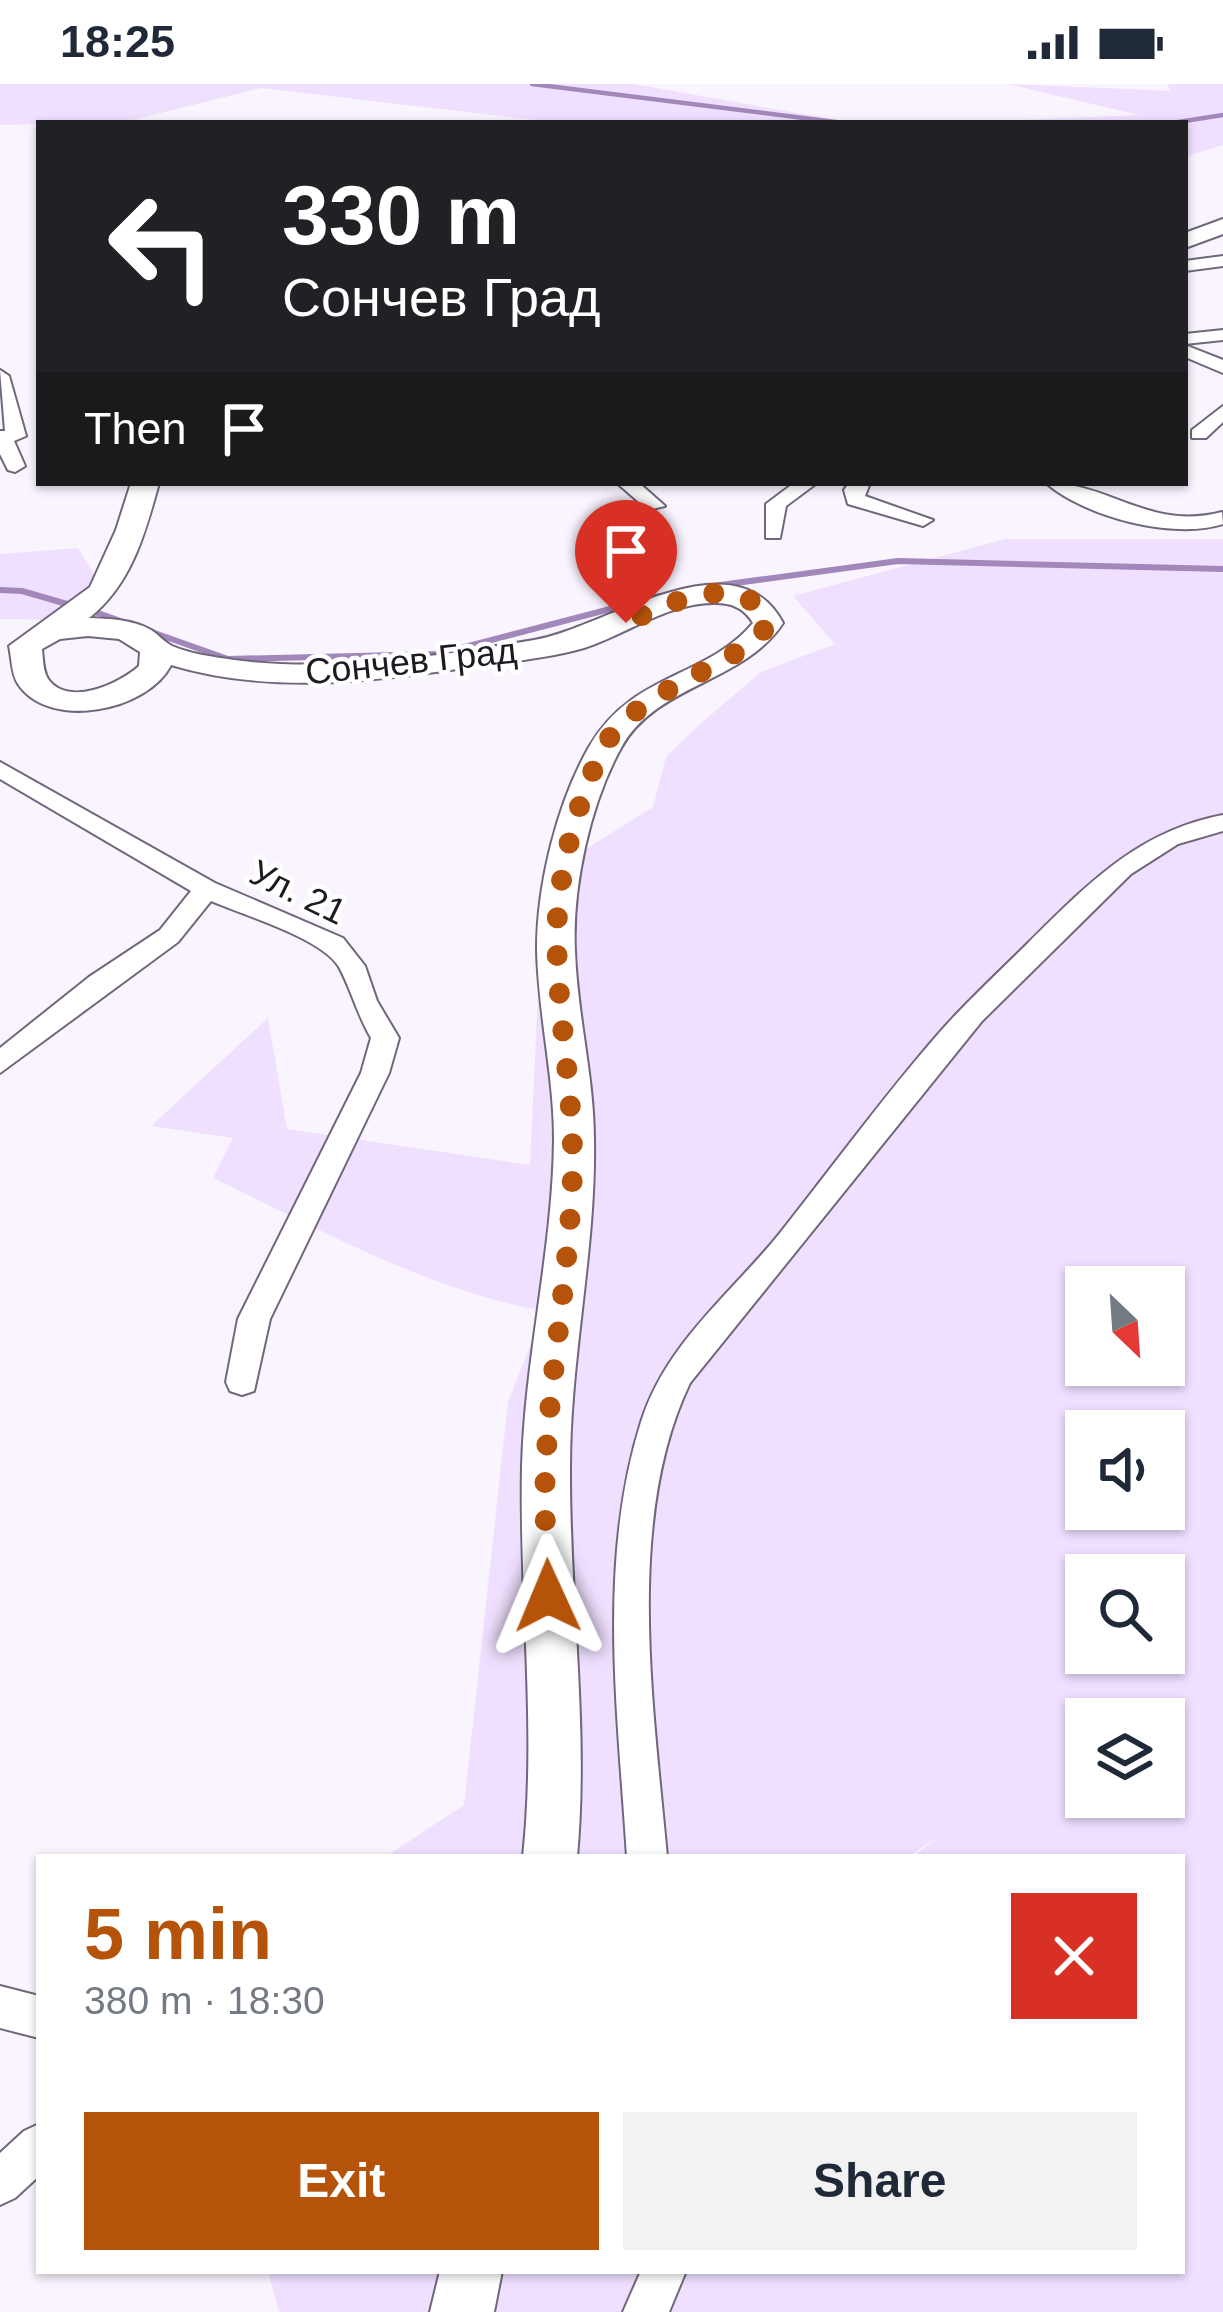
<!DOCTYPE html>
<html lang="en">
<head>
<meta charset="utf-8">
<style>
  :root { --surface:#fff; --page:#f2f2f3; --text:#1f2937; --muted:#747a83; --accent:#b45309 }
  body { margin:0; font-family:Arial,sans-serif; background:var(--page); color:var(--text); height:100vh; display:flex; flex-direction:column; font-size:45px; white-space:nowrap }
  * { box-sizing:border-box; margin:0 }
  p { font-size:39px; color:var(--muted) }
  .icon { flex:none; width:66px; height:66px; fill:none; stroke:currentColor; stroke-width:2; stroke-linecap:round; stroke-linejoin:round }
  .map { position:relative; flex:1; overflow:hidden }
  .panel { position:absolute; left:36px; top:1770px; width:1149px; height:420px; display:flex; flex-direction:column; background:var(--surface); border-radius:0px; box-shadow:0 3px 9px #0004 }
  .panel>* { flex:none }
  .top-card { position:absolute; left:36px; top:36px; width:1152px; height:366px; border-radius:0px; box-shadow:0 3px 9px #0004; background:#202124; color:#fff; overflow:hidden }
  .needle { width:78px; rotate:155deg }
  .controls { position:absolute; left:1065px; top:1182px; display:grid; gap:24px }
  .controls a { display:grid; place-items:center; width:120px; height:120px; border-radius:0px; background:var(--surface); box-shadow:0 3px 9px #0004; font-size:60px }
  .pin { position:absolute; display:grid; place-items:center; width:102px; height:102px; color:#fff; margin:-123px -51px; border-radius:50% 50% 50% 0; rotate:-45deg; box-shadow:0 0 12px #0007 }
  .pin .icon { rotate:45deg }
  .me { position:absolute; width:132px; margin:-66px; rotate:359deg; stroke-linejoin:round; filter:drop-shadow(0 0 9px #0008) }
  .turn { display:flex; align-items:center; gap:42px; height:252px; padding:0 48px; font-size:54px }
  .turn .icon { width:156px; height:156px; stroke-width:2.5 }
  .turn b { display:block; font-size:84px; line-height:102px }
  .then { display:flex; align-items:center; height:114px; padding:0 48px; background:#0003; gap:24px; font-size:45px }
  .round { display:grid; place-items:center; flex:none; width:126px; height:126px; border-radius:0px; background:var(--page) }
  .summary { display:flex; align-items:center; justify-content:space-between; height:204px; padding:0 48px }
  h1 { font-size:72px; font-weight:800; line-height:90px; color:var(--accent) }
  .cta { display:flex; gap:24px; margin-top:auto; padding:24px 48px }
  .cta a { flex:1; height:138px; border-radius:0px; background:var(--accent); color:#fff; font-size:48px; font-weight:800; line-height:138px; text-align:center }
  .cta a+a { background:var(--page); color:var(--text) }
  .status { display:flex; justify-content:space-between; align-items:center; height:84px; padding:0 60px; background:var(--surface); direction:ltr }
  .status svg { height:33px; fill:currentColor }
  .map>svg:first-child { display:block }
</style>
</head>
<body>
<div class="status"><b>18:25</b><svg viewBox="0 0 49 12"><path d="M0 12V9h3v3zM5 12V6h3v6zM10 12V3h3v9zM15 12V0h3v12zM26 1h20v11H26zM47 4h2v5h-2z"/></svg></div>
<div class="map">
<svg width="1223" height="2228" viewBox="0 0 1223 2228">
  <rect width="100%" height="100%" fill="#f9f4fe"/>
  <!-- green -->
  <g fill="#efe0ff" fill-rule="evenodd">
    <path d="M 0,0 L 633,0 L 855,39 L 561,39 L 261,4 L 125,38 L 0,41 Z"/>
    <path d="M 1008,0 L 1171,7 L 1167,0 L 1223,0 L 1223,61 L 1185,73 L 1185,39 L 947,39 L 1139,31 Z"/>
    <path d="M 1005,455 L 1223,455 L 1223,2228 L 279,2228 L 268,2187 L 1182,2187 L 1182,1773 L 913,1773 L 937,1754 L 907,1773 L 385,1773 L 464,1721 L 508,1318 L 544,1227 C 427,1206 319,1145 213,1094 L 233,1054 L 151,1042 L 268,934 L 287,1045 L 530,1081 L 540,868 L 567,777 L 653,723 L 666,673 L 698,642 L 761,588 L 835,560 L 793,512 ZM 1086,1203 L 1164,1203 L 1164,1281 L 1086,1281 ZM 1086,1347 L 1164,1347 L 1164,1425 L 1086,1425 ZM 1086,1491 L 1164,1491 L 1164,1569 L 1086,1569 ZM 1086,1635 L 1164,1635 L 1164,1713 L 1086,1713 Z"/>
    <path d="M 78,464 L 100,501 L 57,536 L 0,535 L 0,470 Z"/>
  </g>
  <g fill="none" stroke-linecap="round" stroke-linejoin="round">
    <!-- stream-far1 -->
    <g stroke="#a288ba" stroke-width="4.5">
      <path d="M 532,0 L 843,39"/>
      <path d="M 1172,39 L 1223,31"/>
    </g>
    <!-- stream -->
    <g stroke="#a288ba" stroke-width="6">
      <path d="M 706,503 L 898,477 L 1223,485"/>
      <path d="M 0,506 L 22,507 L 98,529 L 228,575 L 438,570 L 660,512"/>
    </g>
    <!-- minor casing -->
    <g stroke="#71677c" stroke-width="4">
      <g id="minor">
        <path d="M 1223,172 L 1223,182 L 1185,187 L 1185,177 Z"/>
        <path d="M 1223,246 L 1223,256 L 1185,260 L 1185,250 Z"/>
        <path d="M 1185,261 L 1223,276 L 1223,289 L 1185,273 Z"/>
        <path d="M 0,286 L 9,292 L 26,352 L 14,357 L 25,382 L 15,388 L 8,386 L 0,370 L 0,347 L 5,347 Z"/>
        <path d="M 1223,322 L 1223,338 L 1206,354 L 1192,354 L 1192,346 Z"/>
        <path d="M 617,399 L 639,399 L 665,422 L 648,426 Z"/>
        <path d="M 794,399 L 817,399 L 786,422 L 780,454 L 766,454 L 766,420 Z"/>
        <path d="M 849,399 L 870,399 L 865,412 L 933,436 L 923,442 L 848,420 L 844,406 Z"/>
        <path d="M 1046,399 C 1112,399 1149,447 1222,428 L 1223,440 C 1174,456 1085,433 1046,399 Z"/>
        <path d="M 0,678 L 215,799 L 343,854 L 365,882 L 377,917 L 399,954 L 389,989 L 270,1235 L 254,1307 L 242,1311 L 230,1307 L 226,1298 L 238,1235 L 361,989 L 371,954 C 357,930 351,905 339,883 C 322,854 243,831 211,817 L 178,858 L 0,989 L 0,964 L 89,893 L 160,846 L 191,807 L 0,695 Z"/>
        <path d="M 1223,731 L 1223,747 L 1178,760 L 1131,790 L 982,937 L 690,1299 C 624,1436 654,1626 667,1773 L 627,1773 C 618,1630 597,1478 641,1338 C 666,1259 730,1211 780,1149 C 833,1082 883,1013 939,949 C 967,917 999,888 1029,858 C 1088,800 1138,747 1223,731 Z"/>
        <path d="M 0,1902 L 39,1912 L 39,1954 L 0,1944 Z"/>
        <path d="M 39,2040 L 39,2092 L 15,2114 L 0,2121 L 0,2069 L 24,2047 Z"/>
        <path d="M 641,2187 L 686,2187 L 669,2228 L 623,2228 Z"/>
      </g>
    </g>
    <!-- secondary casing -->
    <g stroke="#71677c" stroke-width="4">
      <g id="secondary">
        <path d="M 1223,135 L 1223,150 L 1185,164 L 1185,149 Z"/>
        <path d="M 131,399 L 159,399 C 145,450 131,501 89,534 C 109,535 132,535 151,546 C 159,551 164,558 172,562 C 191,570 214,573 234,576 C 333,589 437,572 534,556 C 603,545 735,448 783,539 C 744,599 656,600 621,664 C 590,720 572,803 575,867 C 577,930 594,993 594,1056 C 596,1166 570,1273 570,1383 C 569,1513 589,1642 577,1773 L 523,1773 C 537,1642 519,1513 522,1382 C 525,1272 553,1165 554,1055 C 554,992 538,929 537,865 C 537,801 557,719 589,663 C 632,588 706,595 753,539 C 744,524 732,519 714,519 C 668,519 627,550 584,564 C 545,575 505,578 465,584 C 367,598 268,610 171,581 C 148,627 49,647 18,600 C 11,589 12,575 9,562 L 90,503 L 116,446 ZM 88,552 L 119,555 L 140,568 L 139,582 C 120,599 69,624 48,595 C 43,587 43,575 42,565 L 60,555 Z"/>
        <path d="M 440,2187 L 502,2187 L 494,2228 L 430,2228 Z"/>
      </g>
    </g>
    <!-- minor -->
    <use href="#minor" fill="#fff" fill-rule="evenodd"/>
    <!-- secondary -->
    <use href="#secondary" fill="#fff" fill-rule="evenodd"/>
  </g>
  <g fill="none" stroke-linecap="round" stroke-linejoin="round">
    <!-- route -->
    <path stroke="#b45309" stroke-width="21" stroke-dasharray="0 37.8" d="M 548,1512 C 547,1466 543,1420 546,1375 C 551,1284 568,1193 572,1102 C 576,1022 559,945 557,866 C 554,801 575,720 604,663 C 635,603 756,576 768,538 C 744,482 664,521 626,539"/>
  </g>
  <g text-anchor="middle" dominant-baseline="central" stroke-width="9" stroke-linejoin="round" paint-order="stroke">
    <!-- street labels -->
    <g font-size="36" fill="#1e1a22" stroke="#fff">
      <text transform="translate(411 577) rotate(-6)">Сончев Град</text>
      <text transform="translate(298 808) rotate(26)">Ул. 21</text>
    </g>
  </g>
</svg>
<div class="controls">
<a><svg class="needle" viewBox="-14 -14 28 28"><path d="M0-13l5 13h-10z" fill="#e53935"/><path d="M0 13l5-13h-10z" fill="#747a83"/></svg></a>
<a><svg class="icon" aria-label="sound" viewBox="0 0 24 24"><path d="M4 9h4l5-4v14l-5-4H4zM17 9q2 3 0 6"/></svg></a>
<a><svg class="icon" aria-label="search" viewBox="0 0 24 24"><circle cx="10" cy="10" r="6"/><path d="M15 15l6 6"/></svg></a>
<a><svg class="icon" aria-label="layers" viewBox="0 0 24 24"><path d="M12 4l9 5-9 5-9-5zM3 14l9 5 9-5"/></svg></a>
</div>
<div class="pin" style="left:626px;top:539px;background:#d93025"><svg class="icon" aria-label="arrive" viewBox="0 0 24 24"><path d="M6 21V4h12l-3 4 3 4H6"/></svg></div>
<svg class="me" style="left:548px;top:1512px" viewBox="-20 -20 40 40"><path d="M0-17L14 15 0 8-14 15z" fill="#b45309" stroke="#fff" stroke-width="4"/></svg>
<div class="top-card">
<div class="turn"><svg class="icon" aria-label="left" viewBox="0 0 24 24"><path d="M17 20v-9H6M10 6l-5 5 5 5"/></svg><div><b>330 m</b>Сончев Град</div></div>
<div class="then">Then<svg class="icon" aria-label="arrive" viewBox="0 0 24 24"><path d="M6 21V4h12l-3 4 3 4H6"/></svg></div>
</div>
<section class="panel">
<div class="summary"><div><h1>5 min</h1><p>380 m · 18:30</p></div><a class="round" style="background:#d93025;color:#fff"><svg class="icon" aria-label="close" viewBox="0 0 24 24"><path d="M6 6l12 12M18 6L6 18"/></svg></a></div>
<div class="cta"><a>Exit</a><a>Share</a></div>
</section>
</div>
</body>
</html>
